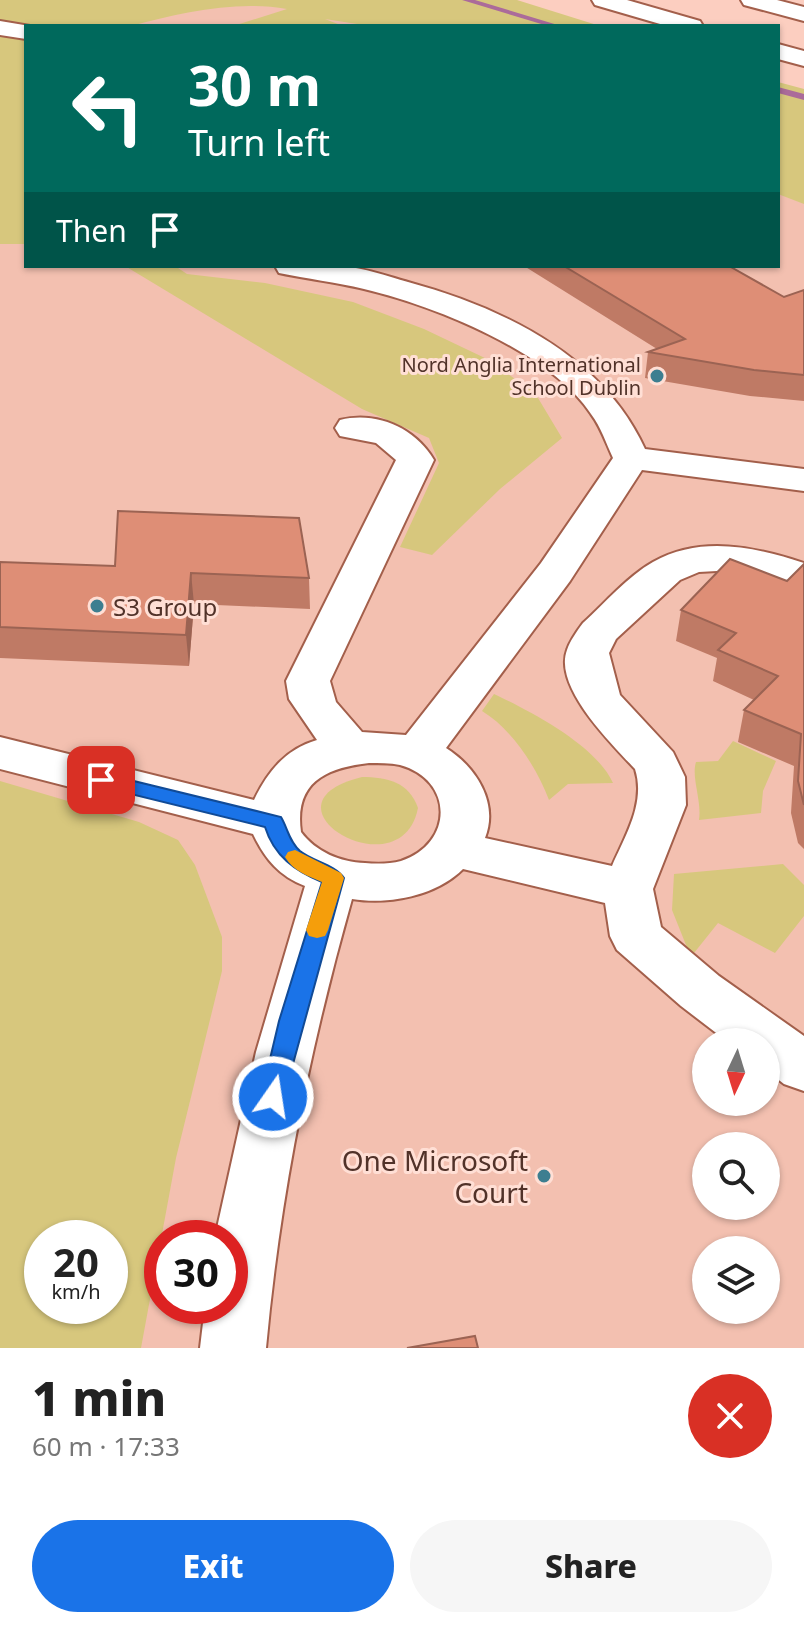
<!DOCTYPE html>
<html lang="en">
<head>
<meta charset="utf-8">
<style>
  :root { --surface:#fff; --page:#f6f6f6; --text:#222; --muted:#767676; --accent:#1a73e8 }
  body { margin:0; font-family:"Noto Sans",sans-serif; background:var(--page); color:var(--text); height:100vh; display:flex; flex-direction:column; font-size:30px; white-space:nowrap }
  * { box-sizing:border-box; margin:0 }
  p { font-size:26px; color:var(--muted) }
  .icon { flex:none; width:44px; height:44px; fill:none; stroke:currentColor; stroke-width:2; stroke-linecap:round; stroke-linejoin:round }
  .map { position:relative; height:1348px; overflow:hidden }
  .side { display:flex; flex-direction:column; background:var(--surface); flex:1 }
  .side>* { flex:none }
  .top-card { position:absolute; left:24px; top:24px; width:756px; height:244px; border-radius:0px; box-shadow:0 2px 6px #0004; background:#00695c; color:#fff; overflow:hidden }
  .needle { width:52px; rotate:184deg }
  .tools { position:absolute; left:692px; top:1028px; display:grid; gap:16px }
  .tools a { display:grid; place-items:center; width:88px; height:88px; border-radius:50%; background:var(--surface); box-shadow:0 2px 6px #0004; font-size:40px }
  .speed { position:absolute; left:24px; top:1220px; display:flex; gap:16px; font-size:40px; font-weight:700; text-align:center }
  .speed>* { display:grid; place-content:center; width:104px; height:104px; border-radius:50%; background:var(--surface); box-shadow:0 2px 6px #0004; line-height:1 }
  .speed small { font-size:20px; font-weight:400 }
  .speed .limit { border:12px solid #d22; background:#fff; color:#111 }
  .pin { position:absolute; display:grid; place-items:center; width:68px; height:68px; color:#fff; margin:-34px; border-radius:16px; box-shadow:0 4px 12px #0006 }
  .me { position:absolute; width:88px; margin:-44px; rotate:13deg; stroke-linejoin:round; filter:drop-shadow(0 0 6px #0008) }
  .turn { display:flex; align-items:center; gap:28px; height:168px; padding:0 32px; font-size:36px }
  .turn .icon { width:104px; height:104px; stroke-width:2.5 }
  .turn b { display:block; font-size:56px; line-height:68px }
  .then { display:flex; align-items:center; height:76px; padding:0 32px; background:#0003; gap:16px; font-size:30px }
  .round { display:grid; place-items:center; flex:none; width:84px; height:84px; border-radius:42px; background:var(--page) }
  .head { display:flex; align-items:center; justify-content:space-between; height:136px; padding:0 32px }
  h1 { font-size:48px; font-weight:800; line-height:60px }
  .button { display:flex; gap:16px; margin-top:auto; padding:16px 32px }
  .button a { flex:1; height:92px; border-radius:48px; background:var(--accent); color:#fff; font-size:32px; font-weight:800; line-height:92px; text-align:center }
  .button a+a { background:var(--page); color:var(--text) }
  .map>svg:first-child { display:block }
</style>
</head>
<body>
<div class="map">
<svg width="804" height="1348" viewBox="0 0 804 1348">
  <rect width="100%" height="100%" fill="#fccec0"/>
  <!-- built -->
  <path fill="#f3c0b0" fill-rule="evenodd" d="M 23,0 L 456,0 L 539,26 L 26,26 L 26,266 L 778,266 L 778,101 L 804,109 L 804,1348 L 0,1348 L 0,15 ZM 706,1042 L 766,1042 L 766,1102 L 706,1102 ZM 706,1146 L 766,1146 L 766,1206 L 706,1206 ZM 42,1238 L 110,1238 L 110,1306 L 42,1306 ZM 162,1238 L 230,1238 L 230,1306 L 162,1306 ZM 706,1250 L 766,1250 L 766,1310 L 706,1310 Z"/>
  <!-- green -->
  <g fill="#d7c77d" fill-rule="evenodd">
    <path d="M 0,0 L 517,0 L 600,26 L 370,26 L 325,19 L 343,26 L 233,26 L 287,9 C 236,0 179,13 131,26 C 111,31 50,26 26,26 L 26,244 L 0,244 Z"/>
    <path d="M 778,82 L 804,89 L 804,204 L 778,194 Z"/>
    <path d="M 125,266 L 175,266 L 187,274 L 265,283 L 353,302 L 424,329 L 487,359 L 535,393 L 562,438 L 500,489 L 432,555 L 400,547 L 439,463 L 429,438 L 362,409 Z"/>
    <path d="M 494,694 C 530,711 596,745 613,783 L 568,784 L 549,800 C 537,768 512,729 482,711 Z"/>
    <path d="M 733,741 L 776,761 L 763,791 L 761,813 L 699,820 C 702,801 691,777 696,762 L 718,761 Z"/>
    <path d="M 362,777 C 387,777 409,782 418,808 C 401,894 250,804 362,777 Z"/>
    <path d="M 0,781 L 139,822 L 178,840 L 195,865 L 222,937 L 222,971 L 176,1158 L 141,1348 L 0,1348 ZM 110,1238 L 110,1306 L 42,1306 L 42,1238 Z"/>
    <path d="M 783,864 L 804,885 L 804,916 L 775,953 L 718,923 L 694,953 L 688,950 L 672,910 L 674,874 Z"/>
  </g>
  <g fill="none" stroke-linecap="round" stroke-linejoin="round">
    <!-- stream -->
    <g fill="#ab6b9a" fill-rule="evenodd">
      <path d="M 462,0 L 475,0 L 561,26 L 548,26 Z"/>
      <path d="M 778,87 L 804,94 L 804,100 L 778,93 Z"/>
    </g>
    <!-- minor casing -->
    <g stroke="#a35f4b" stroke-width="4">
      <g id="minor">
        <path d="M 0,21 L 30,26 L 26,26 L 26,39 L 0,35 Z"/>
        <path d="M 275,266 C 297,266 320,264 342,266 C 364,268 387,276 408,282 C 503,308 602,355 645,449 L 804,469 L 804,491 L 642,470 L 570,581 L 446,748 C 476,767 499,803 485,838 L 612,866 C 625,836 646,803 635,769 C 612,744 553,687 567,650 C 570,641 577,631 583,623 C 605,603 628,576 653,562 C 701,535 755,547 804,563 L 804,588 L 735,570 L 699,572 L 680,580 L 616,639 L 609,653 L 620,695 L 673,752 L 685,777 L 686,805 L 653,889 L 661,927 L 719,976 L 804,1036 L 804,1091 L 784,1084 L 766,1070 L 766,1042 L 728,1042 L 681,1006 L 617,950 L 610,936 L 605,903 L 463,869 C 436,896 389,905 352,899 C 310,1047 280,1195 266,1348 L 200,1348 L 205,1306 L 230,1306 L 230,1238 L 216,1238 L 217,1228 L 256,1052 L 305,886 C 279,876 265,859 253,834 L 0,769 L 0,737 L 254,800 C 268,771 286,749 317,740 L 289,699 L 286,681 L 396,460 L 376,443 L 340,436 L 335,428 L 340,420 C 377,411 415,428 434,460 L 330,681 L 336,702 L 362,732 L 406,735 L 541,563 L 613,458 C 606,443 601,427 591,414 C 549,351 435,306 364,289 C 336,282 307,279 279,273 ZM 369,763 C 379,763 390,763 400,765 C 454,780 454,843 401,861 C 390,864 376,864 365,863 C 340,862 316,852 301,832 C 294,782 326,768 369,763 Z"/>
      </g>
    </g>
    <!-- highway casing -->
    <g stroke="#a35f4b" stroke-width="4">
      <g id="highway">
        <path d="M 592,0 L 627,0 L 700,21 L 703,26 L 667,26 L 595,5 Z"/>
        <path d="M 741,0 L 777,0 L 804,7 L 804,21 L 744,5 Z"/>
        <path d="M 778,44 L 804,51 L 804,66 L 778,59 Z"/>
      </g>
    </g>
    <!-- minor -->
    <use href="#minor" fill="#fff" fill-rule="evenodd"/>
    <!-- highway -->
    <use href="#highway" fill="#fff" fill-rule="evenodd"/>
  </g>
  <!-- wall -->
  <g fill="#bf7a65">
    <path d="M 524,266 L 729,266 L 784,297 L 804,290 L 804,401 L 750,396 L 645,378 L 648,352 L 657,349 Z"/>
    <path d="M 0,562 L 115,566 L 309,578 L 310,609 L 194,604 L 189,666 L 0,658 Z"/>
    <path d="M 804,564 L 804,849 L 798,843 L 791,813 L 794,766 L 738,742 L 744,710 L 754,700 L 713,681 L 717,658 L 676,641 L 681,610 L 787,581 Z"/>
  </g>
  <!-- shaded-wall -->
  <path fill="#9b6353" d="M 191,573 L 194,604 L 189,666 L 186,635 Z"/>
  <!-- building -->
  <g fill="#de8e76" stroke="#9b6353" stroke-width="2">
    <path d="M 564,266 L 729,266 L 784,297 L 804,290 L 804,375 L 754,370 L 648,352 L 685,339 Z"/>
    <path d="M 118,511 L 299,518 L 309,578 L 191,573 L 186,635 L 0,627 L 0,562 L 115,566 Z"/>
    <path d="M 730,559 L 787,581 L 804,564 L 804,805 L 798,781 L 801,734 L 744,710 L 778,676 L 718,650 L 736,633 L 681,610 Z"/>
    <path d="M 475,1336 L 478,1348 L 407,1348 Z"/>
  </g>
  <!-- route -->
  <path fill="#1a73e8" stroke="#114b97" stroke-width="2" d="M 101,773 L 281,817 C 288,829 289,841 300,851 C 312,861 336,865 344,878 L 282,1104 L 273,1107 L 265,1104 L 261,1097 L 279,1021 L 322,882 C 295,871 274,856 265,827 L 94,785 L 92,780 Z"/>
  <!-- slow -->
  <path fill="#f59e0b" d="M 295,850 L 341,873 L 344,878 L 328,930 L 325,936 L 317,938 L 309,936 L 306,930 L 322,882 C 308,876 293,871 285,857 L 288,852 Z"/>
  <!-- markers -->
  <g fill="#3d7e90" stroke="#ffdfd5" stroke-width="3">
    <circle cx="657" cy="376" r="8"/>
    <circle cx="97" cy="606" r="8"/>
    <circle cx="544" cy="1176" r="8"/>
  </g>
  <g text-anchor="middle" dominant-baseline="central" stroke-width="6" stroke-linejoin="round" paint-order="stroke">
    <!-- far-poi labels -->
    <g font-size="20" fill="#513229" stroke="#ffdfd5" text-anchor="end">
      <text x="641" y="364">Nord Anglia International<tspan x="641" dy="23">School Dublin</tspan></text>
    </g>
    <!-- poi labels -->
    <g font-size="24" fill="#513229" stroke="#ffdfd5" text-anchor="start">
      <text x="113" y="606">S3 Group</text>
    </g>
    <!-- near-poi labels -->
    <g font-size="28" fill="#513229" stroke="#ffdfd5" text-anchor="end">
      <text x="528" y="1160">One Microsoft<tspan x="528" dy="32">Court</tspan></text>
    </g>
  </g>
</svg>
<div class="tools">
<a><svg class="needle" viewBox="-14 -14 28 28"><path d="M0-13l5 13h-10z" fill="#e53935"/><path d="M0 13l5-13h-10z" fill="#767676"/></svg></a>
<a><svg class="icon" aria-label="search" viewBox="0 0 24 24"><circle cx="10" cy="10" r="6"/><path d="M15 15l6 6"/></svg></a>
<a><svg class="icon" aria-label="layers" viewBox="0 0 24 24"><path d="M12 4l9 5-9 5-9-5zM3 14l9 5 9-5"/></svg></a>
</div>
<div class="speed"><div>20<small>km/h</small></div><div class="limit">30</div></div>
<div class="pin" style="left:101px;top:780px;background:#d93025"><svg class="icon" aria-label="arrive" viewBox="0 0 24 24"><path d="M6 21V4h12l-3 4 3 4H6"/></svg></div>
<svg class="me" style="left:273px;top:1097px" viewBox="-20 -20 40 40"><circle r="17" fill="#1a73e8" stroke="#fff" stroke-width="3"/><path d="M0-11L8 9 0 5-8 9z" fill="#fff"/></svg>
<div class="top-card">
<div class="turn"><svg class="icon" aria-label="left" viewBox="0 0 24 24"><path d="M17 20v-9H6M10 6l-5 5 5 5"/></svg><div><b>30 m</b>Turn left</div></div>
<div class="then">Then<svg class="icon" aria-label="arrive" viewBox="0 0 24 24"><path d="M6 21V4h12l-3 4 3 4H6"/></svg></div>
</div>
</div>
<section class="side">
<div class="head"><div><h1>1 min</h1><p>60 m · 17:33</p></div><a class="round" style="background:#d93025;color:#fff"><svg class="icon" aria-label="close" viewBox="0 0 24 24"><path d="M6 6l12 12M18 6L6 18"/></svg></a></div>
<div class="button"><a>Exit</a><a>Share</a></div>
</section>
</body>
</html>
